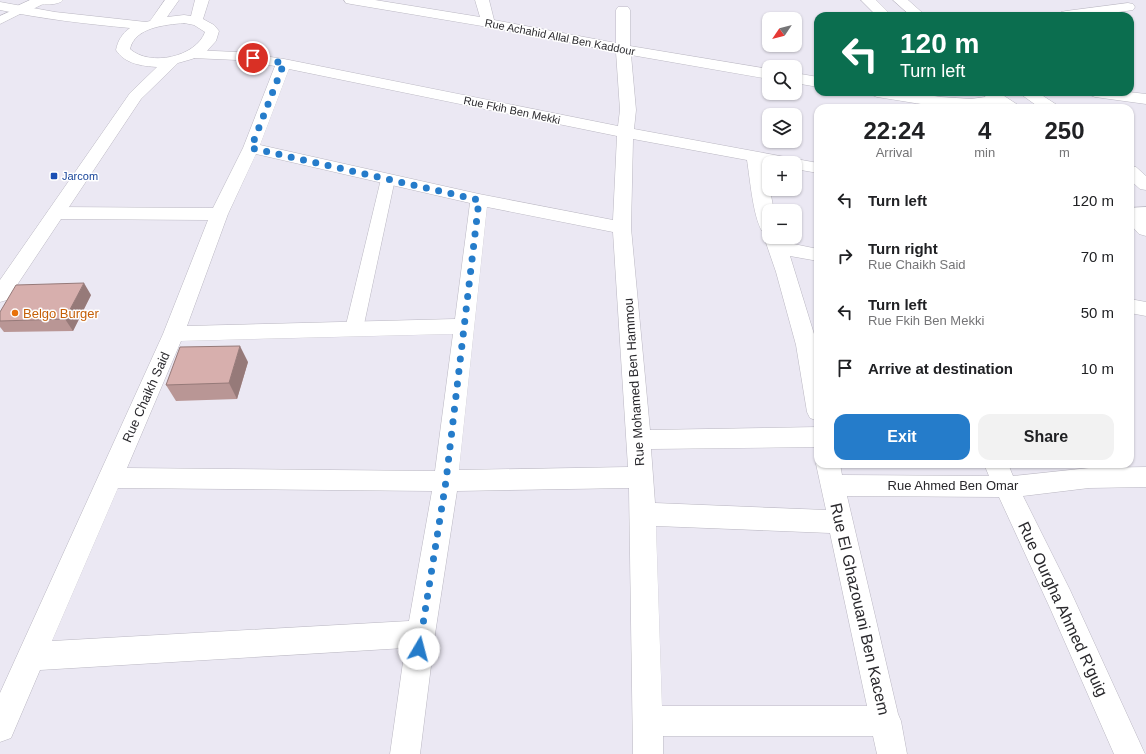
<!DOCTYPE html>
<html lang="en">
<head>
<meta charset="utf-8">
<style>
  :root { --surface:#fff; --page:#f2f2f2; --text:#202124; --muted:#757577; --accent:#257cca }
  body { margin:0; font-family:Helvetica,sans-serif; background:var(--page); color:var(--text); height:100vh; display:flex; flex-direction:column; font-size:15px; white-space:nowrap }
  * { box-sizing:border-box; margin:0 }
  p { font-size:13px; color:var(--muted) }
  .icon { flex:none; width:22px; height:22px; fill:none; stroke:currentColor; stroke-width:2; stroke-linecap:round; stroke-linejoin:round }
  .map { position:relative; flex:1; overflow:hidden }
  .drawer { position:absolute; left:814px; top:104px; width:320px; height:364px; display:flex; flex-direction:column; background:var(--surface); border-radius:12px; box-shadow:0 1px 3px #0004 }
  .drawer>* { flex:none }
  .banner { position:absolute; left:814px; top:12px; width:320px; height:84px; border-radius:12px; box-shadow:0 1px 3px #0004; background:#0b6e4f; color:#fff; overflow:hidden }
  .needle { width:26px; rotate:235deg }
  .fabs { position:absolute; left:762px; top:12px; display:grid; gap:8px }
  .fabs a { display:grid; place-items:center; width:40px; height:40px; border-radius:8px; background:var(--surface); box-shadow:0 1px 3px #0004; font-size:20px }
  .pin { position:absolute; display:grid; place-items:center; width:34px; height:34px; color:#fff; margin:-17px; border:2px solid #fff; border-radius:50%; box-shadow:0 1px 4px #0007 }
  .me { position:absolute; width:44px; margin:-22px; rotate:8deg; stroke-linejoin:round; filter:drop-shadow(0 0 3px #0008) }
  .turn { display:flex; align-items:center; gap:14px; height:84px; padding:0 20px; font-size:18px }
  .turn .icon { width:52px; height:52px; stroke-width:2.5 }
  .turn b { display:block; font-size:28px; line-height:34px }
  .eta { display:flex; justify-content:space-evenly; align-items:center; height:68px; text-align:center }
  .eta b { font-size:24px; font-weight:700; line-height:28px }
  .primary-button { display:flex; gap:8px; margin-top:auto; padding:8px 20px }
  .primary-button a { flex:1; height:46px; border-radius:12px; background:var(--accent); color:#fff; font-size:16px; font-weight:700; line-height:46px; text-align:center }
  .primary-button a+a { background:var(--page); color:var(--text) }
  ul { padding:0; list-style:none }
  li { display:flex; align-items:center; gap:12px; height:56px; padding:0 20px }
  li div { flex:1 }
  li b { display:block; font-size:15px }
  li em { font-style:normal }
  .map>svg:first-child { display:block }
</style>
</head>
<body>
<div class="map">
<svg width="1146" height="754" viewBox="0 0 1146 754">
  <rect width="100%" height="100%" fill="#ebe8f3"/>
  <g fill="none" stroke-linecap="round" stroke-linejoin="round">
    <!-- lane casing -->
    <g stroke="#bab7c2" stroke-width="1">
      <g id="lane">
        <path d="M 32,0 L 63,0 C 58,6 41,5 33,3 Z"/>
        <path d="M 20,7 L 26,10 L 24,12 L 0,24 L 0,16 Z"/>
        <path d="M 388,175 L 393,176 L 395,179 L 363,329 L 360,333 L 354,335 L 348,333 L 345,329 L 381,179 L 383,176 Z"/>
      </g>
    </g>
    <!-- street casing -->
    <g stroke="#bab7c2" stroke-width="1">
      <g id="street">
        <path d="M 30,0 L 47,0 L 45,3 L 25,13 L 15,13 L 13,10 L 15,7 Z"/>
        <path d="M 344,0 L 375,0 L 480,17 L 475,0 L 489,0 L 494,20 L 616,43 L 616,10 L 618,7 L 628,7 L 630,10 L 630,46 L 769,69 L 769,79 L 631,55 L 636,110 L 634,129 L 818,163 L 818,173 L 795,169 L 795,163 L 765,164 L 774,211 L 769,211 L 769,237 L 782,237 L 784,242 L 818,249 L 818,261 L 790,256 L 818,347 L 818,421 L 810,418 L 807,412 L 796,345 L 776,272 L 764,237 L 767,232 L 762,231 C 753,216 750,179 747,160 L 633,139 L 631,228 L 650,430 L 818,427 L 818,447 L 651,449 L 655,503 L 826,510 L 816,464 L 818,460 L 818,464 L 840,464 L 842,475 L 989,476 L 984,464 L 1008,464 L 1013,476 L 1089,468 L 1146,467 L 1146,487 L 1089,488 L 1023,496 L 1070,590 L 1145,754 L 1114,754 L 1050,608 L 999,497 L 847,496 L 898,714 L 901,721 L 907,754 L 877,754 L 873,736 L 663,736 L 663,754 L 633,754 L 629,488 L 457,491 L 435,634 L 420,754 L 390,754 L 405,648 L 40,670 L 11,738 L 0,742 L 0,693 L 163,334 L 208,220 L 56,219 L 50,217 L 47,213 L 50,209 L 56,207 L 213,208 L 243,148 L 275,66 L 237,60 L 192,58 L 187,57 L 185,54 L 187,51 L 192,50 L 237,52 L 284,59 L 618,126 L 620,110 L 616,52 L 518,32 L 351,4 L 346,3 ZM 289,69 L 617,136 L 613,220 L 479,194 L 260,145 ZM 256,154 L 470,203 L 455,319 L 187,326 L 228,214 ZM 487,207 L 613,232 L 628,467 L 459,470 ZM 453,334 L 435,471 L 127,468 L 181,341 ZM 118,488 L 432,491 L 409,621 L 52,641 ZM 656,526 L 830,533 L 867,706 L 662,706 Z"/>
        <path d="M 1128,3 L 1133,4 L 1135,7 L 1133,10 L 1090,16 L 1059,15 L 1061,12 L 1066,11 Z"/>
        <path d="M 795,73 L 818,77 L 818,87 L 795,83 Z"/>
        <path d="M 869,92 L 907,92 L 941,97 L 971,99 L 999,95 L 1005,97 L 1007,100 L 1005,103 C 962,114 919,103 877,97 L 872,95 Z"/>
        <path d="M 1087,92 L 1129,92 L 1146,94 L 1146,104 L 1095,97 L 1090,95 Z"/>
        <path d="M 1146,207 L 1146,219 L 1130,220 L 1130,208 Z"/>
        <path d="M 1130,299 L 1146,302 L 1146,316 L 1130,313 Z"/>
      </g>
    </g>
    <!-- secondary casing -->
    <g stroke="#bab7c2" stroke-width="1">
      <g id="secondary">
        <path d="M 165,0 L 179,0 L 167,17 L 184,15 L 191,16 L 195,0 L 209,0 L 203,19 L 214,25 L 219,31 L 216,41 L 205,53 L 192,59 L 178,63 L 141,99 L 7,300 L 0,302 L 0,280 L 130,93 L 157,67 C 142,66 125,64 116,50 C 118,40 122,34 130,28 C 87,24 43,19 0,10 L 0,2 L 55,12 L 146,22 L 150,21 ZM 184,23 L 194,25 L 205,32 C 196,57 150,67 130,49 C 135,27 165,25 184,23 Z"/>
        <path d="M 861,0 L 876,0 L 892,16 L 877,16 Z"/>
        <path d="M 893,0 L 908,0 L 926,16 L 911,16 Z"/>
        <path d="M 980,92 L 998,92 L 1018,105 L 1020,108 L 1001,108 L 983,95 Z"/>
        <path d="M 1019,92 L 1037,92 L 1057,105 L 1059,108 L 1040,108 L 1022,95 Z"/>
        <path d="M 1130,166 L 1136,167 L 1146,176 L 1146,190 L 1140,189 L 1130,180 Z"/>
        <path d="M 1130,207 L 1136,209 L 1146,219 L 1146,236 L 1139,234 L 1130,224 Z"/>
      </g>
    </g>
    <!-- lane -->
    <use href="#lane" fill="#fff" fill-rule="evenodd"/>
    <!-- street -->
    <use href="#street" fill="#fff" fill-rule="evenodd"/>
    <!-- secondary -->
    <use href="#secondary" fill="#fff" fill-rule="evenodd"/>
  </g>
  <!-- wall -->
  <g fill="#b99695">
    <path d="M 91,295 L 73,331 L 4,332 L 0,327 L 0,321 Z"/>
    <path d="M 248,362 L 237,399 L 176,401 L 166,385 Z"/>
  </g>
  <!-- shaded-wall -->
  <g fill="#967a79">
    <path d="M 84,283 L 91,295 L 73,331 L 65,319 Z"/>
    <path d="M 240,346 L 248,362 L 237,399 L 229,383 Z"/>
  </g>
  <!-- building -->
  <g fill="#d7afad" stroke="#967a79">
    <path d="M 84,283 L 65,319 L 0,321 L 0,312 L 16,285 Z"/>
    <path d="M 240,346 L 229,383 L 166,385 L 180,347 Z"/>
  </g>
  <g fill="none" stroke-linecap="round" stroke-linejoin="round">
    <!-- route -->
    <path stroke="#257cca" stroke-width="7" stroke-dasharray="0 12.6" d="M 253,58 L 284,63 L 251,148 L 479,200 L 446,481 L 419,649"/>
  </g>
  <!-- markers -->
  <rect fill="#1a4fb4" stroke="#fff" stroke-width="1.5" x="50" y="172" width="8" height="8" rx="2"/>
  <circle fill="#e8710a" stroke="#fff" stroke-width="1.5" cx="15" cy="313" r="4"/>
  <g text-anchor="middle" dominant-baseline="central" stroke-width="3" stroke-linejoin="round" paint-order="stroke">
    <!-- far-street labels -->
    <g font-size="11" fill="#2a292d" stroke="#fff">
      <text transform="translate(560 37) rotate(11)">Rue Achahid Allal Ben Kaddour</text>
      <text transform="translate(512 110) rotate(12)">Rue Fkih Ben Mekki</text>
    </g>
    <!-- far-transit labels -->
    <g font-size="11" fill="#164399" stroke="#fff" text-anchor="start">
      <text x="62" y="176">Jarcom</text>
    </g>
    <!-- food labels -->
    <g font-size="13" fill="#c56008" stroke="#fff" text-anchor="start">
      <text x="23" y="313">Belgo Burger</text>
    </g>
    <!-- street labels -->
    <g font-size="13" fill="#2a292d" stroke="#fff">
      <text transform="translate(634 382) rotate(-94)">Rue Mohamed Ben Hammou</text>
      <text transform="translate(146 397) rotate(-66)">Rue Chaikh Said</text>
      <text x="953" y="485">Rue Ahmed Ben Omar</text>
    </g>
    <!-- near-street labels -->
    <g font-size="16" fill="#2a292d" stroke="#fff">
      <text transform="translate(860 609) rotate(77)">Rue El Ghazouani Ben Kacem</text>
      <text transform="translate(1063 609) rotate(65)">Rue Ourgha Ahmed R'guig</text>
    </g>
  </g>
</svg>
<div class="fabs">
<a><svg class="needle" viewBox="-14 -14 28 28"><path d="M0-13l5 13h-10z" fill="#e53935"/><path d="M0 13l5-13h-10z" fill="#757577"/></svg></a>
<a><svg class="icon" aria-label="search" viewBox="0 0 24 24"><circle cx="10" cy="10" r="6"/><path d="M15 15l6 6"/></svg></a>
<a><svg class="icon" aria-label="layers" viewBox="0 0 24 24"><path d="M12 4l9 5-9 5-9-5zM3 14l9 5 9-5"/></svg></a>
<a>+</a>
<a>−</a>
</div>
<div class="pin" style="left:253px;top:58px;background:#d93025"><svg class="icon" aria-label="arrive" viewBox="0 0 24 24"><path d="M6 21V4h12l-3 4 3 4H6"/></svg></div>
<svg class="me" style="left:419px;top:649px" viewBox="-20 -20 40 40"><circle r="19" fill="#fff"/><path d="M0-13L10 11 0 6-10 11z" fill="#257cca"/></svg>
<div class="banner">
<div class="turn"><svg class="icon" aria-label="left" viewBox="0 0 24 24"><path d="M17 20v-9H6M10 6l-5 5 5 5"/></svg><div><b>120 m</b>Turn left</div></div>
</div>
<section class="drawer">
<div class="eta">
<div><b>22:24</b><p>Arrival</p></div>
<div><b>4</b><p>min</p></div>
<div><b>250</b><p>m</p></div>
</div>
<ul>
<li><svg class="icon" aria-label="left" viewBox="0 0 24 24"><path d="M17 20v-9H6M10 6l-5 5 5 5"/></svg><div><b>Turn left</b></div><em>120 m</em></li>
<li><svg class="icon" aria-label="right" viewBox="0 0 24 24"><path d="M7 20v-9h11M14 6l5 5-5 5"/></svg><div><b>Turn right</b><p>Rue Chaikh Said</p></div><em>70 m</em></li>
<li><svg class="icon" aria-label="left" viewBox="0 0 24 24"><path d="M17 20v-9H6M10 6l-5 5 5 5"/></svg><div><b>Turn left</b><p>Rue Fkih Ben Mekki</p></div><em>50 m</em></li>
<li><svg class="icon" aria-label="arrive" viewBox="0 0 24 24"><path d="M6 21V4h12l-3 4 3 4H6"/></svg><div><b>Arrive at destination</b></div><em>10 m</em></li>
</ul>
<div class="primary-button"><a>Exit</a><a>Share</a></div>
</section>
</div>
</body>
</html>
